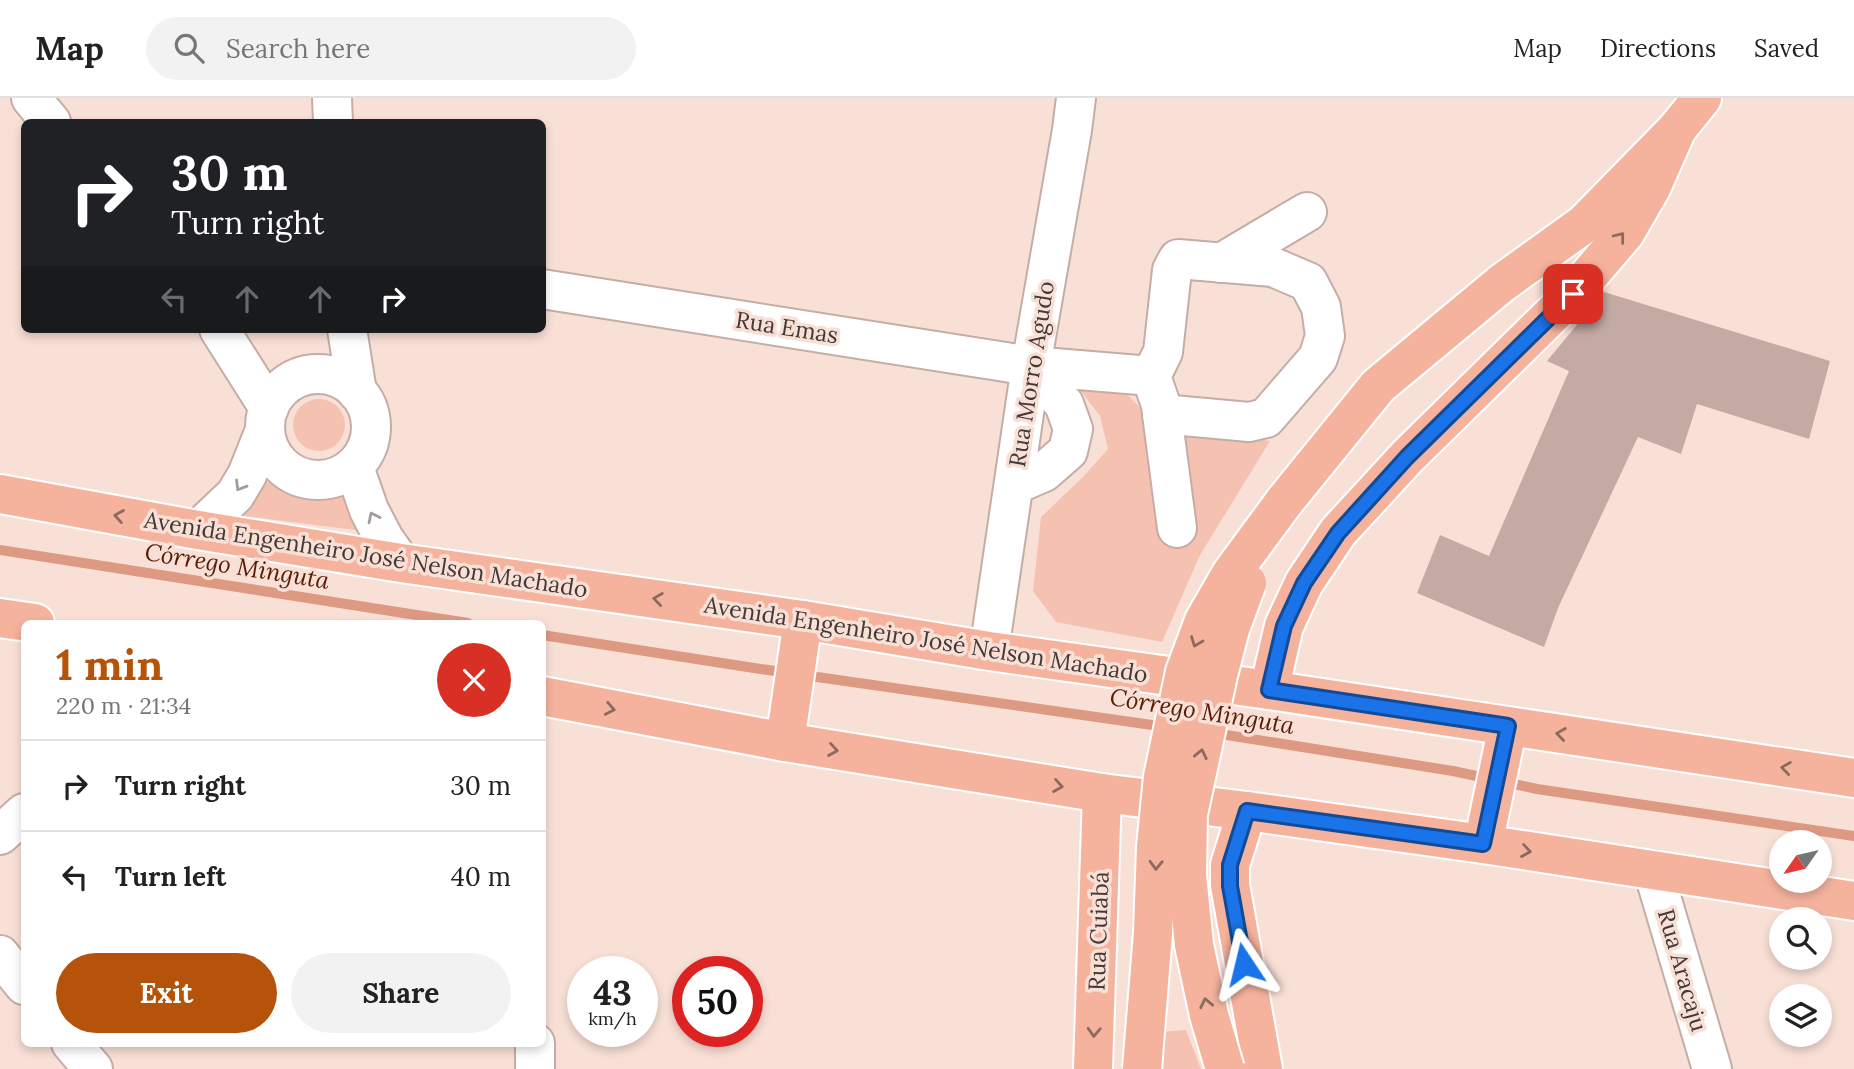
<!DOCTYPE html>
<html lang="en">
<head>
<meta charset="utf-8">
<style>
  :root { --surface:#fff; --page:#f2f2f2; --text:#222; --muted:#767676; --line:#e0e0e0; --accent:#b45309 }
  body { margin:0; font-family:Lora,serif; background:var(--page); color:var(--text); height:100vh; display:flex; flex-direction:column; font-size:26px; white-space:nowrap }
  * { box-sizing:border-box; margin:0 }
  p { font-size:23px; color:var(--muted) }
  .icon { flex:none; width:38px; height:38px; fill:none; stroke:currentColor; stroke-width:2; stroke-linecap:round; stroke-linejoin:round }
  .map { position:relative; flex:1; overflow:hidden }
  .details { position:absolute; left:21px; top:522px; width:525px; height:427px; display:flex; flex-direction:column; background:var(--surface); border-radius:10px; box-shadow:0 4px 10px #0003 }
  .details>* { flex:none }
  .top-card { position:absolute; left:21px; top:21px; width:525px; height:214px; border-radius:10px; box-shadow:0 4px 10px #0003; background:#202124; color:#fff; overflow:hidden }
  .needle { width:46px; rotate:236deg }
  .controls { position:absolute; left:1769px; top:732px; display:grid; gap:14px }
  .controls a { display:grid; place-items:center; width:63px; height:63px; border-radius:50%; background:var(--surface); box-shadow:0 4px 10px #0003; font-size:35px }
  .speed { position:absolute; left:567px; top:858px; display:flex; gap:14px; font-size:35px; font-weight:700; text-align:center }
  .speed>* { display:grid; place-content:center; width:91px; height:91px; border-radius:50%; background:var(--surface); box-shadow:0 4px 10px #0003; line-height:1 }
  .speed small { font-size:18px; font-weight:400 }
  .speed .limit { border:10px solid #d22; background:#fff; color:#111 }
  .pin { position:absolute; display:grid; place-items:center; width:60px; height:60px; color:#fff; margin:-30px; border-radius:14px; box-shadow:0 4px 10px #0006 }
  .me { position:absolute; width:77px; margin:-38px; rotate:350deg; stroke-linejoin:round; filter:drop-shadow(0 0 5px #0008) }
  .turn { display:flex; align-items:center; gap:24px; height:147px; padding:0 35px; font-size:32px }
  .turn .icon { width:91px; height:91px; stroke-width:2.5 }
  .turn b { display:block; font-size:49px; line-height:60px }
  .lanes { display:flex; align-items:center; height:66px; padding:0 35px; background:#0003; justify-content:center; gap:35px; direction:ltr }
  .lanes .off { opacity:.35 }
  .round { display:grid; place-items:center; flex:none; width:74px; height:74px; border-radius:37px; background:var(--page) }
  .summary { display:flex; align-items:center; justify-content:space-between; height:119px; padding:0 35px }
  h1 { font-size:42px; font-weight:700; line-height:52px; color:var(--accent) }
  .cta { display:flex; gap:14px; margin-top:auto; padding:14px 35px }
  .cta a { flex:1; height:80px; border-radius:42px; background:var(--accent); color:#fff; font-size:28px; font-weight:700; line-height:80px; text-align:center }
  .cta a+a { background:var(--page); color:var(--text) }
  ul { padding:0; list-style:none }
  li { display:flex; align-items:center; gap:21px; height:91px; padding:0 35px; border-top:2px solid var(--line) }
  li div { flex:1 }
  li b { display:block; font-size:26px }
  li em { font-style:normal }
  header { display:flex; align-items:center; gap:42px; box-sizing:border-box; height:98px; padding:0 35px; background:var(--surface); border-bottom:2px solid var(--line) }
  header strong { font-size:33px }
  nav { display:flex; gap:38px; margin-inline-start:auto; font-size:24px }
  .search { width:490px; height:63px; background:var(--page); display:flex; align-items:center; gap:18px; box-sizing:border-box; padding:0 24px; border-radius:38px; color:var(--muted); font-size:26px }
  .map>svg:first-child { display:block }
</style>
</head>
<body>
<header>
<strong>Map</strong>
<div class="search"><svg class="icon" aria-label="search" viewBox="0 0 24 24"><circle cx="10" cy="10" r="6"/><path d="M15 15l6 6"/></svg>Search here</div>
<nav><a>Map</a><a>Directions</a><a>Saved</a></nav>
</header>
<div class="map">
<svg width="1854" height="971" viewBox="0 0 1854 971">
  <rect width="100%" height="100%" fill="#f9e0d7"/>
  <!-- green -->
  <g fill="#f5c2b2">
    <path d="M 1071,280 L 1122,291 L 1151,321 L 1183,334 L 1210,332 L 1270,343 L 1200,457 L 1162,544 L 1056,524 L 1033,493 L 1041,419 L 1083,379 L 1108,351 L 1100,318 Z"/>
    <circle cx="319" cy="327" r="26"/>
    <path d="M 264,382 L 283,391 L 312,396 L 328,394 L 343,386 L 363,433 L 244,418 Z"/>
    <path d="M 1186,932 L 1201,971 L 1156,971 L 1160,934 Z"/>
  </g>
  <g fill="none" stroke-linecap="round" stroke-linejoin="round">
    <!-- stream -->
    <g stroke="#de9983" stroke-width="10">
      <path d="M 0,452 L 468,525"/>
      <path d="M 542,537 L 754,570 L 1166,629"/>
      <path d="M 1214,635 L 1453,673 L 1537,691 L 1854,738"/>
    </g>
  </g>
  <!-- building -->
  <path fill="#c3aba3" d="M 1604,194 L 1830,263 L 1809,341 L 1697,306 L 1681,356 L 1638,339 L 1558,510 L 1544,549 L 1417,495 L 1440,437 L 1489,458 L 1569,273 L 1547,263 Z"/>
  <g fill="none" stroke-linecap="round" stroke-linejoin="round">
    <!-- minor casing -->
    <g stroke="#c5ada5" stroke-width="42">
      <g id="minor">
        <path d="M 31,0 L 51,24"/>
        <path d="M 332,0 L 333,24"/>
        <path d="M 1221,165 L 1307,114"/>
        <path d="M 542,191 L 1031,268 L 1151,278 L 1161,307 L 1162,316 L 1249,324 L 1266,320 L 1318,260 L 1325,238 L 1321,209 L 1308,184 L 1273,169 L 1178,161 L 1172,172 L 1163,254 L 1151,278"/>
        <path d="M 219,231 L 269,310"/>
        <path d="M 347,231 L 357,294"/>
        <circle cx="318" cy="329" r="53"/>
        <path d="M 1162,316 L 1177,430"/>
        <path d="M 354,369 L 369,412 L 384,441 L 401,465"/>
        <path d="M 1014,387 L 1044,374 L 1068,353 L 1073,331 L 1064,306 L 1031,268"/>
        <path d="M 198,432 L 235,397 L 247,377 L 265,332"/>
        <path d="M 989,553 L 1031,268 L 1072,32 L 1076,0"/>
        <path d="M 0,737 L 24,715"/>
        <path d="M 1653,772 L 1712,971"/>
        <path d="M 0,857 L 24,887"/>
        <path d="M 71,945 L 93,971"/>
        <path d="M 535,945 L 535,971"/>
      </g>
    </g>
    <!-- major casing -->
    <g stroke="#fff" stroke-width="42">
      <g id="major">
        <path d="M 0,396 L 198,432 L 401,465 L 803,522 L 989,553 L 1269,592 L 1854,680"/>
        <path d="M 1284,404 L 1378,288 L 1502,185 L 1584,126 L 1677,31 L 1702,0"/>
        <path d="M 0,520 L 35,525"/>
        <path d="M 1269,592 L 1284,528 L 1304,485 L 1338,434 L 1407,359 L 1573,196 L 1625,135 L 1651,90 L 1677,31"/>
        <path d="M 542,598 L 785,644 L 1102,695 L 1247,713 L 1483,746 L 1854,803"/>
        <path d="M 785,644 L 803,522"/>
        <path d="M 1247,713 L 1230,767 L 1230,787 L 1263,971"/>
        <path d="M 1483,746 L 1508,628"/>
        <path d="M 1093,971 L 1102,695"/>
      </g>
    </g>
    <!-- minor -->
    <use href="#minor" stroke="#fff" stroke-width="38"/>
    <!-- major -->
    <use href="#major" stroke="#f5b39e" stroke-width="38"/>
    <!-- major-bridge casing -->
    <g stroke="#fff" stroke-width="42" stroke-linecap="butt">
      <g id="major-bridge">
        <path d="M 1142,971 L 1153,835 L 1156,749 L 1163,679 L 1185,574 L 1204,523 L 1231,476 L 1284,404"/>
        <path d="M 1225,971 L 1209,917 L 1194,847 L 1187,777 L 1188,716 L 1218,577 L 1230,531 L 1247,485"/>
      </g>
    </g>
    <!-- major-bridge -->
    <use href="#major-bridge" stroke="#f5b39e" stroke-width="38"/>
  </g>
  <!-- one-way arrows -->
  <defs><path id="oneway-chevron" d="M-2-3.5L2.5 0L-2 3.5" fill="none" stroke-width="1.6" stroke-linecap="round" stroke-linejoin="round" transform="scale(1.75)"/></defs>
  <g stroke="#8b6a60">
    <use href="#oneway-chevron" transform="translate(1620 139) rotate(-52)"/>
    <use href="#oneway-chevron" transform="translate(119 418) rotate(-170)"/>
    <use href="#oneway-chevron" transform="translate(658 501) rotate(-172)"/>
    <use href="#oneway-chevron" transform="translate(1196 544) rotate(111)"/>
    <use href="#oneway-chevron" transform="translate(610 611) rotate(11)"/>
    <use href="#oneway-chevron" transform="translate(1561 636) rotate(-172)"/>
    <use href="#oneway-chevron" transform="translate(833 652) rotate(9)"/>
    <use href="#oneway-chevron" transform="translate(1201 656) rotate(-78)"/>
    <use href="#oneway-chevron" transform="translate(1786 670) rotate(-172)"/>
    <use href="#oneway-chevron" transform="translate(1058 688) rotate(9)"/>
    <use href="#oneway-chevron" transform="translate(1526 753) rotate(9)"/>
    <use href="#oneway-chevron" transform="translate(1156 767) rotate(92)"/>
    <use href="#oneway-chevron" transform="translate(1206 905) rotate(-102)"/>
    <use href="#oneway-chevron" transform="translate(1094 934) rotate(92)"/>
  </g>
  <g stroke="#a29c9a">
    <use href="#oneway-chevron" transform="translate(240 388) rotate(121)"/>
    <use href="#oneway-chevron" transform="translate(373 419) rotate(-116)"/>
  </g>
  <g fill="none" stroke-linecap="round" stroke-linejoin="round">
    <!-- route casing -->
    <g stroke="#114b97" stroke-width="18">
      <path id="route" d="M 1244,866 L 1230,788 L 1230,767 L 1247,713 L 1483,746 L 1508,628 L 1269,592 L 1284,528 L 1304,485 L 1338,435 L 1407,359 L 1573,196"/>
    </g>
    <!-- route -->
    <use href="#route" stroke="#1a73e8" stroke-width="12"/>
  </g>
  <g text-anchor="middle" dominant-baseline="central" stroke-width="7" stroke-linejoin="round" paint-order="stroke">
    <!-- street labels -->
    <g font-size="23" fill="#443936" stroke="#f9e0d7">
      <text transform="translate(787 229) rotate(9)">Rua Emas</text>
      <text transform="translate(1031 276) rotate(-81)">Rua Morro Agudo</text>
      <text transform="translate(366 456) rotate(9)">Avenida Engenheiro José Nelson Machado</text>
      <text transform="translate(926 541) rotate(9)">Avenida Engenheiro José Nelson Machado</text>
      <text transform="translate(1098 833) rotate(-88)">Rua Cuiabá</text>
      <text transform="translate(1683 872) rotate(74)">Rua Aracaju</text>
    </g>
    <!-- water labels -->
    <g font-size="24" font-style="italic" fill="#581b04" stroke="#f9e0d7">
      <text transform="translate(237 468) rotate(9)">Córrego Minguta</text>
      <text transform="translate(1202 613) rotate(9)">Córrego Minguta</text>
    </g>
  </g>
</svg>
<div class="controls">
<a><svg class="needle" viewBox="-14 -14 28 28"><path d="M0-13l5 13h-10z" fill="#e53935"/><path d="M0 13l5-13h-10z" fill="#767676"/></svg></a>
<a><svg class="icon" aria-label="search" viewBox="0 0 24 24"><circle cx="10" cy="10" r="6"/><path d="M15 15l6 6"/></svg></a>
<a><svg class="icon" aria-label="layers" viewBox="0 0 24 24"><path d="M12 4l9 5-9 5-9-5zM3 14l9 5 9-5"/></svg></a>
</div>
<div class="speed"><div>43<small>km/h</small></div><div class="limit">50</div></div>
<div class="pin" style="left:1573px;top:196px;background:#d93025"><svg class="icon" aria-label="arrive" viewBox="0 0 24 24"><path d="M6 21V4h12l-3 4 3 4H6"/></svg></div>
<svg class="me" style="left:1244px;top:866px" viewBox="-20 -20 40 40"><path d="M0-17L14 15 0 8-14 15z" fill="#1a73e8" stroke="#fff" stroke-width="4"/></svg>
<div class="top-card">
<div class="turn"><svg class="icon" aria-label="right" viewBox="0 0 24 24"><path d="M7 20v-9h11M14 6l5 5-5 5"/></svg><div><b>30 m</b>Turn right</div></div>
<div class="lanes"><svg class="icon off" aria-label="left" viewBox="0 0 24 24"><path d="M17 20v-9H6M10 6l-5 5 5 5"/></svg><svg class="icon off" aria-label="ahead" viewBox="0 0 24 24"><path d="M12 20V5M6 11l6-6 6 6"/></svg><svg class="icon off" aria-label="ahead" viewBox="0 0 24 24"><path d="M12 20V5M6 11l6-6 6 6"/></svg><svg class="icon" aria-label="right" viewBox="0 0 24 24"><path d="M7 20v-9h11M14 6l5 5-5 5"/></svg></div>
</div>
<section class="details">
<div class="summary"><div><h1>1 min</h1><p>220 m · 21:34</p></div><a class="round" style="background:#d93025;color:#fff"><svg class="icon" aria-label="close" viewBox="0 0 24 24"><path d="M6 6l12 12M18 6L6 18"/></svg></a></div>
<ul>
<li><svg class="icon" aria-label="right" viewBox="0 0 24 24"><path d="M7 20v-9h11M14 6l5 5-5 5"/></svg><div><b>Turn right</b></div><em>30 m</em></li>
<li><svg class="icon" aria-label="left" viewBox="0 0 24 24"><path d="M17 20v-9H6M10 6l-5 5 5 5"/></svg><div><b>Turn left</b></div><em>40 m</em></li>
</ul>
<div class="cta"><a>Exit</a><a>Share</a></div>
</section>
</div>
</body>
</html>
